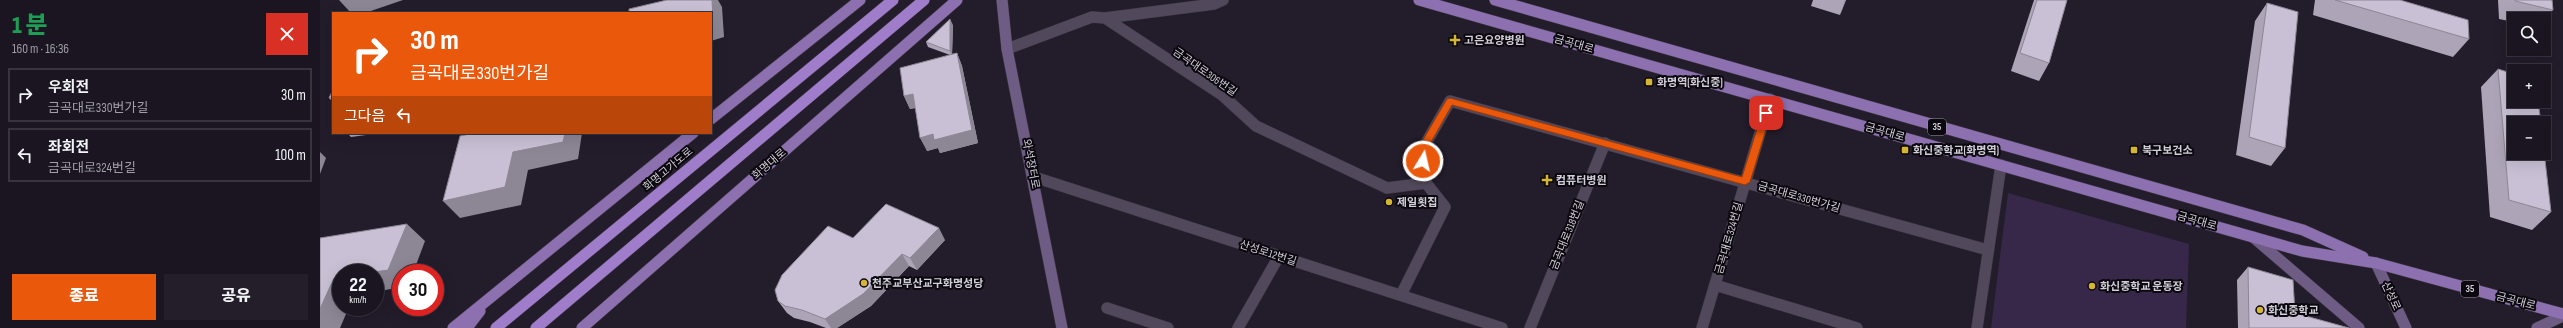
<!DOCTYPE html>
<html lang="ko">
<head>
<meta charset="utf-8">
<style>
  :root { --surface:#1a1520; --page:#231e29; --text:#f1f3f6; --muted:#9f9fa5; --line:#38343e; --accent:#ea580c }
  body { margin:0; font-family:"Sofia Sans Condensed","Noto Sans KR",sans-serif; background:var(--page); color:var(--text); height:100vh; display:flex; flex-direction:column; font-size:15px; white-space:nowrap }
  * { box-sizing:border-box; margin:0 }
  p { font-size:13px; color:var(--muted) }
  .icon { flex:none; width:22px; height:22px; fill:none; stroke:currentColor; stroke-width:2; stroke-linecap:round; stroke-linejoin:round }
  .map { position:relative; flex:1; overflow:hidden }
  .drawer { display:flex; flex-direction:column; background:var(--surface); width:320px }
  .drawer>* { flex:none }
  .hud { position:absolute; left:12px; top:12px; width:380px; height:122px; border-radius:0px; box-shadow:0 4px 16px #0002,0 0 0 1px var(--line); background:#ea580c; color:#fff; overflow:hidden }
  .buttons { position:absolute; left:2187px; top:12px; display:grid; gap:8px }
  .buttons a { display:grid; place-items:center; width:44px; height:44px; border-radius:0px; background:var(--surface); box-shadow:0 4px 16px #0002,0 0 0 1px var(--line); font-size:20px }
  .speed { position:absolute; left:12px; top:264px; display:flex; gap:8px; font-size:20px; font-weight:700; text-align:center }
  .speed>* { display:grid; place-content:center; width:52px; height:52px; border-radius:50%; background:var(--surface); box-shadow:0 4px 16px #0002,0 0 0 1px var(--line); line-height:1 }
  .speed small { font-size:10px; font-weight:400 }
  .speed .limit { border:6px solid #d22; background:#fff; color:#111 }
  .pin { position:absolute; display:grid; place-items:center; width:34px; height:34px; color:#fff; margin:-17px; border-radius:8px; box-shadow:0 2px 6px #0006 }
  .me { position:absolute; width:44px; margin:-22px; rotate:9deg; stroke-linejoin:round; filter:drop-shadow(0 0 3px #0008) }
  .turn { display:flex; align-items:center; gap:14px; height:84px; padding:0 12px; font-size:18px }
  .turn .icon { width:52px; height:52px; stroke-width:2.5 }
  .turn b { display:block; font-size:28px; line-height:34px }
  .then { display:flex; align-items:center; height:38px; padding:0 12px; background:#0003; gap:8px; font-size:15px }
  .round { display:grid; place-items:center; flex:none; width:42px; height:42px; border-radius:0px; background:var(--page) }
  .headline { display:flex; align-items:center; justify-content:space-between; height:68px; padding:0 12px }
  h1 { font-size:24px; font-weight:800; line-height:30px; color:#1e9e55 }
  .action { display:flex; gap:8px; margin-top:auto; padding:8px 12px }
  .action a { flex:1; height:46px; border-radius:0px; background:var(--accent); color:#fff; font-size:16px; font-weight:800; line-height:46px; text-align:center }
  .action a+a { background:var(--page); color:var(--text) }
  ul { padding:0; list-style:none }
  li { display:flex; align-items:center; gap:12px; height:54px; margin:0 8px 6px; padding:0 4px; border:2px solid var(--line); border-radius:0px }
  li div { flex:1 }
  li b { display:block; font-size:15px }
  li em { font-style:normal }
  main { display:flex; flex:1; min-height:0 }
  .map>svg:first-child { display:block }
</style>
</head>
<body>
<main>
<section class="drawer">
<div class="headline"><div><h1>1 분</h1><p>160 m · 16:36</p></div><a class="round" style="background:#d93025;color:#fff"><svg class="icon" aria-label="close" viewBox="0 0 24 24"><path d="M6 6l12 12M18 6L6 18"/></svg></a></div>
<ul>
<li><svg class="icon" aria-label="right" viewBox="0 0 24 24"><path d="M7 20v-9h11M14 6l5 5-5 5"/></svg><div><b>우회전</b><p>금곡대로330번가길</p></div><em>30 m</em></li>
<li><svg class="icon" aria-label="left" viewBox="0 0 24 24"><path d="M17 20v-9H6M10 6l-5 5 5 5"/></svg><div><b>좌회전</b><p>금곡대로324번길</p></div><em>100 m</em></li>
</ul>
<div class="action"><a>종료</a><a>공유</a></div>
</section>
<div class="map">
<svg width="2243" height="328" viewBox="0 0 2243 328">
  <rect width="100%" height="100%" fill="#231c2b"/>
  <!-- green -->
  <path fill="#37284a" d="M 1688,193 L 1869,244 L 1866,328 L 1671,328 Z"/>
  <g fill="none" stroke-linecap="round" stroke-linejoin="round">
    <!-- minor casing -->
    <g stroke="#3c3643" stroke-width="12">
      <g id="minor">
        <path d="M 903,0 L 894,4 L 785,18 L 902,95 L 936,126 L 1067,188 L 1106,183"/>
        <path d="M 687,49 L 772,17 L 785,18"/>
        <path d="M 714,177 L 1182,328"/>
        <path d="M 1395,285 L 1537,328"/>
        <path d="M 1081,295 L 1125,207 L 1106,183 L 1102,150 L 1130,101 L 1668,250"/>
        <path d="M 787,308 L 848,328"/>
        <path d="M 918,328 L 959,256"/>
        <path d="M 1210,328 L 1285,143"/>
        <path d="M 1382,328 L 1450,99"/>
        <path d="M 1657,328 L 1681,165"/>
      </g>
    </g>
    <!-- secondary casing -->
    <g stroke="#3c3643" stroke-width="12">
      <g id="secondary">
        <path d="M 682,0 L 687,49 L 742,328"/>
        <path d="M 1933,237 L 2039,328"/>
        <path d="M 2056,263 L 2086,328"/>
        <path d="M 2217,328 L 2243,316"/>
      </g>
    </g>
    <!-- primary casing -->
    <g stroke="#3c3643" stroke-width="12">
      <g id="primary">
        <path d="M 1099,0 L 1982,251 L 2056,263 L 2243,314"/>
        <path d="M 1175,0 L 1983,230 L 2043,257"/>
        <path d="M 391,119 L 540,0"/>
        <path d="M 133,328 L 373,133"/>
        <path d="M 147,328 L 160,311"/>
        <path d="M 262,328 L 637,0"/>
      </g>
    </g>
    <!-- trunk casing -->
    <g stroke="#3c3643" stroke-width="12">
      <g id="trunk">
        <path d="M 176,328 L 573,0"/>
        <path d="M 216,328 L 604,0"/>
      </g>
    </g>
    <!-- minor -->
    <use href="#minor" stroke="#51495b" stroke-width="11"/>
    <!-- secondary -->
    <use href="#secondary" stroke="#6f5c85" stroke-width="11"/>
    <!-- primary -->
    <use href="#primary" stroke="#8c70af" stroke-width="11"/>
    <!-- trunk -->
    <use href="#trunk" stroke="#a07dcb" stroke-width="11"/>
  </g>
  <!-- wall -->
  <g fill="#ada5b7">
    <path d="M 1493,0 L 1526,0 L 1520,15 L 1491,6 Z"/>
    <path d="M 1714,0 L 1747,0 L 1729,63 L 1719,81 L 1691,71 Z"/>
    <path d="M 1995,0 L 2080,0 L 2149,39 L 2133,57 L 1993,15 Z"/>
    <path d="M 2178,0 L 2232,0 L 2233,10 L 2224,20 L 2224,19 L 2194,19 L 2194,22 L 2179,19 Z"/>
    <path d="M 1947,3 L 1965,148 L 1951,166 L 1916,155 L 1935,21 Z"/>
    <path d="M 633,25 L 632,54 L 637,53 L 642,66 L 658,143 L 620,153 L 618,148 L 607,151 L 596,108 L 590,109 L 584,96 L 630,55 L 608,47 L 606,42 Z"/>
    <path d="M 2178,69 L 2231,212 L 2212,230 L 2170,217 L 2161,87 Z"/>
    <path d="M 13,90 L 13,102 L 9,98 Z"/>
    <path d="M 27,133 L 61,133 L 31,137 Z"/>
    <path d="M 533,238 L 625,240 L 597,270 L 589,266 L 551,306 L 517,328 L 506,328 L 490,322 L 474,318 L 467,313 L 458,301 Z"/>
    <path d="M 1928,267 L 1975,313 L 2029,328 L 1918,328 L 1917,280 Z"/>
  </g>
  <!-- shaded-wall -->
  <g fill="#8d8695">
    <path d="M 19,0 L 83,0 L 45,13 L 31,13 Z"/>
    <path d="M 392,0 L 398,0 L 402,7 L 404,37 L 391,41 L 391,20 Z"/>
    <path d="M 1525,0 L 1526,0 L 1520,15 Z"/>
    <path d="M 630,19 L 633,25 L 632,56 L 630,51 Z"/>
    <path d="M 637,53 L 642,66 L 658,143 L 620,153 L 618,148 L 607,151 L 600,138 L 613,134 Z"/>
    <path d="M 593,94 L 600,106 L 590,109 L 584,96 Z"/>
    <path d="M 245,133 L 262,133 L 258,159 L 208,170 L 201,205 L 140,218 L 123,201 L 193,152 Z"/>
    <path d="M 0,152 L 6,158 L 0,174 Z"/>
    <path d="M 87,224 L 105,241 L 93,273 L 81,273 L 81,287 L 55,292 L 55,273 L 48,273 Z"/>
    <path d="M 619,228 L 625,240 L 597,270 L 590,258 Z"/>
    <path d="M 582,254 L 589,266 L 551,306 L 517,328 L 511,328 L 505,319 Z"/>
    <path d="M 21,277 L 21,307 L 29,307 L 20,328 L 0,328 L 0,309 L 14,278 Z"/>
  </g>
  <!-- building -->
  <g fill="#c9c0d5" stroke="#8d8695">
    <path d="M 347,0 L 392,0 L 393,20 L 391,20 L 391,13 L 309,13 L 309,9 Z"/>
    <path d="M 1717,0 L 1747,0 L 1729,63 L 1700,53 Z"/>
    <path d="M 2015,0 L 2080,0 L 2148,20 L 2149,39 Z"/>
    <path d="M 2195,0 L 2232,0 L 2233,10 L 2195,1 Z"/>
    <path d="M 1947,3 L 1978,12 L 1965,148 L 1929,137 Z"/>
    <path d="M 630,19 L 630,51 L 606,42 Z"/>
    <path d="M 637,53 L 652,130 L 614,140 L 613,134 L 600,138 L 593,94 L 584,96 L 580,68 Z"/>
    <path d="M 2178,69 L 2194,74 L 2194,101 L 2218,101 L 2221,123 L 2194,123 L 2194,153 L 2224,153 L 2224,151 L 2231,212 L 2189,200 Z"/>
    <path d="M 13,90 L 13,97 L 9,98 Z"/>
    <path d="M 155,133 L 245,133 L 243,142 L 193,152 L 185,187 L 123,201 L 140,136 Z"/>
    <path d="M 566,204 L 619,228 L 590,258 L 582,254 L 543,294 L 505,319 L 482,310 L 465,306 L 458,301 L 455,290 L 462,275 L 508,226 L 533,238 Z"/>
    <path d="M 87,224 L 68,270 L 48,273 L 21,273 L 21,277 L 14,278 L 0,309 L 0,238 Z"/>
    <path d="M 1928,267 L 1973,280 L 1975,313 L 2029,328 L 1929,328 Z"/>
  </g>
  <!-- route -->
  <path fill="#ea580c" stroke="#983908" d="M 1130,98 L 1422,177 L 1442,113 L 1446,110 L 1451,113 L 1430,182 L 1425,185 L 1132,105 L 1106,151 L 1106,164 L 1100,164 L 1097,150 L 1127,99 Z"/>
  <!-- markers -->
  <g fill="#d6b534" stroke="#0b080f" stroke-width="1.5">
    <path d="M1133 34h4v4h4v4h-4v4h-4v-4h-4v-4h4z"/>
    <rect x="1325" y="78" width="8" height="8" rx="2"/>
    <rect x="1581" y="146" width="8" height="8" rx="2"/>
    <rect x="1810" y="146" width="8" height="8" rx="2"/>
    <path d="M1225 174h4v4h4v4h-4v4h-4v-4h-4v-4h4z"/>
    <circle cx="1069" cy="202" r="4"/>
    <circle cx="544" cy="283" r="4"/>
    <circle cx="1772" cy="286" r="4"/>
    <circle cx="1940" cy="310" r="4"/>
  </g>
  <g text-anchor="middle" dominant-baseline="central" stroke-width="4" stroke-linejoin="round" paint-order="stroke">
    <!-- shield labels -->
    <g fill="#0b080f" stroke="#97939c" stroke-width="1">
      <rect x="1608" y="119" width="18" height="16" rx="3"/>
      <rect x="2141" y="281" width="18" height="16" rx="3"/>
    </g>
    <g font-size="10" font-weight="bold" fill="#d3cfd9">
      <text x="1617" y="127">35</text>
      <text x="2150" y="289">35</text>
    </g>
    <!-- poi labels -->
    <g font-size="11" font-weight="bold" fill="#d3cfd9" stroke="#0b080f" text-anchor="start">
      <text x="1144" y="40">고은요양병원</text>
      <text x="1337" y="82">화명역(화신중)</text>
      <text x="1593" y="150">화신중학교(화명역)</text>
      <text x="1822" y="150">북구보건소</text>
      <text x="1236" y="180">컴퓨터병원</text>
      <text x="1077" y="202">제일횟집</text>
      <text x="552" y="283">천주교부산교구화명성당</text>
      <text x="1780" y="286">화신중학교 운동장</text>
      <text x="1948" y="310">화신중학교</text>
    </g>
    <!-- street labels -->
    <g font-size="11" fill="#d3cfd9" stroke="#0b080f">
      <text transform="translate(1254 44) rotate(16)">금곡대로</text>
      <text transform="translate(885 72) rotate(35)">금곡대로306번길</text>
      <text transform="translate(1565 132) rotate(16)">금곡대로</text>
      <text transform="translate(449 164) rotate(-41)">화명대로</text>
      <text transform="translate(711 164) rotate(79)">와석장터로</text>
      <text transform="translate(348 169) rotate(-40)">화명고가도로</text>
      <text transform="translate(1479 197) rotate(16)">금곡대로330번가길</text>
      <text transform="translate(1877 221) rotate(16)">금곡대로</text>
      <text transform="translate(1247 235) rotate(-68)">금곡대로318번길</text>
      <text transform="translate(1409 238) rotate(-74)">금곡대로324번길</text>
      <text transform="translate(948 253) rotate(18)">산성로12번길</text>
      <text transform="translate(2071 296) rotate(65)">산성로</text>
      <text transform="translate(2196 301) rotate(15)">금곡대로</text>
    </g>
  </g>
</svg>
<div class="buttons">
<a><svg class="icon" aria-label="search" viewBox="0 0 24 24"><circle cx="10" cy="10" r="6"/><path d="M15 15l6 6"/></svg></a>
<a>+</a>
<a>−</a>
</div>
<div class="speed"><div>22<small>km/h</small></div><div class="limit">30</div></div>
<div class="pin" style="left:1446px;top:113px;background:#d93025"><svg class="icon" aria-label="arrive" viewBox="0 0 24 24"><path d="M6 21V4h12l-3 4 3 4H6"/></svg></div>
<svg class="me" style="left:1103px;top:161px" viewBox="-20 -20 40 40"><circle r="17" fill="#ea580c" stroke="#fff" stroke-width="3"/><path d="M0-11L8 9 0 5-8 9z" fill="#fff"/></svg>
<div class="hud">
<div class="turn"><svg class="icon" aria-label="right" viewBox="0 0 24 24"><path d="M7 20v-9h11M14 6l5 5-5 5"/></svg><div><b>30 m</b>금곡대로330번가길</div></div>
<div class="then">그다음<svg class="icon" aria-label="left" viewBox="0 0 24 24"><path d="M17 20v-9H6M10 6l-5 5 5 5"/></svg></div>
</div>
</div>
</main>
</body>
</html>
